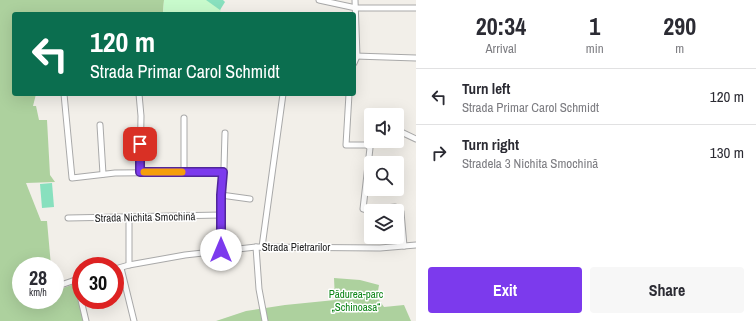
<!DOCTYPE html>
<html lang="en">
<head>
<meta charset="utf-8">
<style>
  :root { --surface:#fff; --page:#f7f7f7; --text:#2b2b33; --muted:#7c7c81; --line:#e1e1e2; --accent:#7c3aed }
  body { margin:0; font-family:"Archivo Narrow",sans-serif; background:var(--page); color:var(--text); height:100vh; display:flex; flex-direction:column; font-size:15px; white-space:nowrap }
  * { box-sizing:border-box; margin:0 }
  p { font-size:13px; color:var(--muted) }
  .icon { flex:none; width:22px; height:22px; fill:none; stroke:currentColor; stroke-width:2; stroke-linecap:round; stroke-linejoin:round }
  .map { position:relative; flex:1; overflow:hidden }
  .panel { display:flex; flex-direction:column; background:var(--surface); width:340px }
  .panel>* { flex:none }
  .guide { position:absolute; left:12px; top:12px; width:344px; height:84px; border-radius:4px; box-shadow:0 4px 16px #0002; background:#0b6e4f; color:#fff; overflow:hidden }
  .fabs { position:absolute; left:364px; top:108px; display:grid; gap:8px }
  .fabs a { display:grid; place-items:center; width:40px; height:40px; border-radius:4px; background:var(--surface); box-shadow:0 4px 16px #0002; font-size:20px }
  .speed { position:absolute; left:12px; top:257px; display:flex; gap:8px; font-size:20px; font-weight:700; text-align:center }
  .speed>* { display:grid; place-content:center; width:52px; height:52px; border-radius:50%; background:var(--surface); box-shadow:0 4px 16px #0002; line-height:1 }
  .speed small { font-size:10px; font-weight:400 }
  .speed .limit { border:6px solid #d22; background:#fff; color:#111 }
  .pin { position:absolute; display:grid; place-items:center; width:34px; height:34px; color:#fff; margin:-17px; border-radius:8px; box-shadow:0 2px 6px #0006 }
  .me { position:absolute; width:44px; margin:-22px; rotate:0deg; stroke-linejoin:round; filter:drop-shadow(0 0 3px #0008) }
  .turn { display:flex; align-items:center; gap:14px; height:84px; padding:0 12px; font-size:18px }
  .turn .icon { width:52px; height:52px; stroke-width:2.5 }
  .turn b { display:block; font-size:28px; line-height:34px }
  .eta { display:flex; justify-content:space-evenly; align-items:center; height:68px; text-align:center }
  .eta b { font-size:24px; font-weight:700; line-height:28px }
  .primary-button { display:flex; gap:8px; margin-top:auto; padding:8px 12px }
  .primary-button a { flex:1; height:46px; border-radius:4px; background:var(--accent); color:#fff; font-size:16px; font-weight:700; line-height:46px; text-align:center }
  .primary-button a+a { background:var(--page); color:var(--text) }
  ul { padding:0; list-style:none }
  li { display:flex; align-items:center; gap:12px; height:56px; padding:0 12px; border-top:1px solid var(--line) }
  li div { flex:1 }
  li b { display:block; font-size:15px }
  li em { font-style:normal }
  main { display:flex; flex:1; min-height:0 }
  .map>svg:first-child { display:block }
</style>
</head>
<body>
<main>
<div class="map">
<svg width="416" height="321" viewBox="0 0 416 321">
  <rect width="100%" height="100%" fill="#f2efe9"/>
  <!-- forest -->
  <g fill="#add19e">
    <path d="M 0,0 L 164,0 L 163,14 L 14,14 L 14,94 L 36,94 L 33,106 L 36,106 L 39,120 L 47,120 L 50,175 L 55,182 L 26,183 L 41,221 L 47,221 L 51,266 L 21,266 L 21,300 L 55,300 L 55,291 L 77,283 L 83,321 L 0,321 Z"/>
    <path d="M 334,278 L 360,280 L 379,285 L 377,297 L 384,307 L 404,305 L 411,321 L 216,321 L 246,311 L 285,305 L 335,300 Z"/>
  </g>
  <!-- park -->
  <path fill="#c8facc" d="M 164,0 L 222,0 L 220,14 L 163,14 Z"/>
  <!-- pitch -->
  <g fill="#88e0be">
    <path d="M 206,0 L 223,0 L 225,2 L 220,10 Z"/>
    <path d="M 52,183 L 54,207 L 42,208 L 40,184 Z"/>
  </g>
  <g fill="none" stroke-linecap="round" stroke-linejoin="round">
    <!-- street casing -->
    <g stroke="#a9a9a9" stroke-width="7">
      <g id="street">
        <path d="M 319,0 L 356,8 L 416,8"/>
        <path d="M 355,56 L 416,58"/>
        <path d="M 354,63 L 357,56 L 355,0"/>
        <path d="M 64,94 L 72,178 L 115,173 L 223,172"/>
        <path d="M 139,94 L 141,116 L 140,172"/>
        <path d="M 349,94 L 346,145 L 367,145 L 370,148 L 363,209 L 366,210 L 395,207 L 399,209 L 401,212 L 404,246"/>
        <path d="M 184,118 L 184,172"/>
        <path d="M 100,125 L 103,174"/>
        <path d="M 397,130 L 416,139"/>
        <path d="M 221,195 L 250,199"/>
        <path d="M 129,216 L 129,265"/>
        <path d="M 68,218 L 221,215"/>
        <path d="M 256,247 L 259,289 L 265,321"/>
        <path d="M 262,247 L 283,94"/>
        <path d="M 221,250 L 222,176 L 224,168 L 225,133"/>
        <path d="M 121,268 L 134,321"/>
        <path d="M 115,269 L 129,265 L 185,255 L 256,247 L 380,248 L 416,245"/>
        <path d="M 77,279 L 81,298"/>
        <path d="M 55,287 L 81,278"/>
        <path d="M 81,300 L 86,321"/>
      </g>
    </g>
    <!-- street -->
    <use href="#street" stroke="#fff" stroke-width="5"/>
  </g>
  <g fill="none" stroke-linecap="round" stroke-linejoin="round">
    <!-- route casing -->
    <g stroke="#51269a" stroke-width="10">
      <path id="route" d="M 140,144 L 140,172 L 223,172 L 221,195 L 221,250"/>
    </g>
    <!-- route -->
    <use href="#route" stroke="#7c3aed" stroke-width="7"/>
    <!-- slow -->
    <path stroke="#f59e0b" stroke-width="7" d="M 144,172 L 182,172"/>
  </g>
  <g text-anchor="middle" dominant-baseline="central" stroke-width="3" stroke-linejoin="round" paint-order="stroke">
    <!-- street labels -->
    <g font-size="11" fill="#222" stroke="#fff">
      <text transform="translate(145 217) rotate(-1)">Strada Nichita Smochină</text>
      <text x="296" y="247">Strada Pietrarilor</text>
    </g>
    <!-- park labels -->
    <g font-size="11" fill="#0c8416" stroke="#fff">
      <text x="356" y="294">Pădurea-parc<tspan x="356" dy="13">„Schinoasa“</tspan></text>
    </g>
  </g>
</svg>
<div class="fabs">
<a><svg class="icon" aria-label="sound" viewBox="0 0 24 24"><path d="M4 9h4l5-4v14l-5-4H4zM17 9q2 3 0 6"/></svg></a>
<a><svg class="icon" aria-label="search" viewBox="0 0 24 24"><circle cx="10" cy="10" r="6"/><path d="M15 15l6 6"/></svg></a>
<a><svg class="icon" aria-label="layers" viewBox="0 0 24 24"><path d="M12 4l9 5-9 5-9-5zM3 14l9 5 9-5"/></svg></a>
</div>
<div class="speed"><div>28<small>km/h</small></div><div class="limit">30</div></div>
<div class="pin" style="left:140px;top:144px;background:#d93025"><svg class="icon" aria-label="arrive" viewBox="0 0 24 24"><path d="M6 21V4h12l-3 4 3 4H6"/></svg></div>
<svg class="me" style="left:221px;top:250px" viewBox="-20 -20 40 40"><circle r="19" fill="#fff"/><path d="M0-13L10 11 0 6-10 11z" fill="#7c3aed"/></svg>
<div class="guide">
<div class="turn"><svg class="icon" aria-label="left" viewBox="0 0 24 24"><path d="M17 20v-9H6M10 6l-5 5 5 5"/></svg><div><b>120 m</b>Strada Primar Carol Schmidt</div></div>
</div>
</div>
<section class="panel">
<div class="eta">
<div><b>20:34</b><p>Arrival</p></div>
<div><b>1</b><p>min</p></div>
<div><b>290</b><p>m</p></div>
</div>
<ul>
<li><svg class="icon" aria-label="left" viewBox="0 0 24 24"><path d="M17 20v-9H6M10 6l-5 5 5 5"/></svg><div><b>Turn left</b><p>Strada Primar Carol Schmidt</p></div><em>120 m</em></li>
<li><svg class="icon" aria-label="right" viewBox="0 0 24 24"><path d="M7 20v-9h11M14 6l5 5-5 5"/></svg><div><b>Turn right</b><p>Stradela 3 Nichita Smochină</p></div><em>130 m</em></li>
</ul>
<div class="primary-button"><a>Exit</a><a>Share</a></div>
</section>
</main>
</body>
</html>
